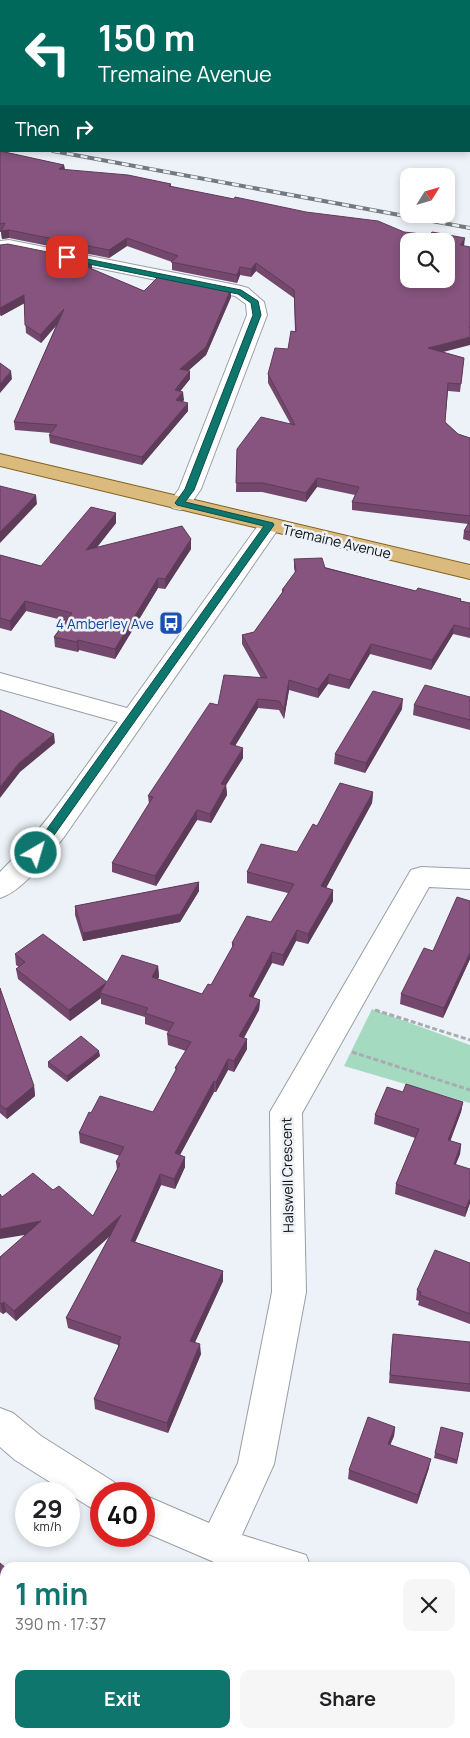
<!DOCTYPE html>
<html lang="en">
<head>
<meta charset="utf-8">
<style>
  :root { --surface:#fff; --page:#f6f6f6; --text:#202124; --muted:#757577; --accent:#0f766e }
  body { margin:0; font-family:Manrope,sans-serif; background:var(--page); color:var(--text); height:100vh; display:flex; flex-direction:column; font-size:19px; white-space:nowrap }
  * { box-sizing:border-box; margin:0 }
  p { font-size:16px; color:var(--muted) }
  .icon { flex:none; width:28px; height:28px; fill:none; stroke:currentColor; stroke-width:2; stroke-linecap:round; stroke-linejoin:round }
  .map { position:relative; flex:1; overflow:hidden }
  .details { position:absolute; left:0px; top:1562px; width:470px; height:176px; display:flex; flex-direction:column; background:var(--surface); border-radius:15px 15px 0 0; box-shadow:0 2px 8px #0003 }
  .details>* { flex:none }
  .banner { position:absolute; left:0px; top:0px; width:470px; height:152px; box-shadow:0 2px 8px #0003; background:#00695c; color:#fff; overflow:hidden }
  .needle { width:32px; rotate:53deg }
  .tools { position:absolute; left:400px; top:168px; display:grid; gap:10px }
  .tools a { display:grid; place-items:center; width:55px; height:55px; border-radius:10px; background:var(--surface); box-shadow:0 2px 8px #0003; font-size:25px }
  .speed { position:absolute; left:15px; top:1482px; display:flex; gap:10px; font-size:25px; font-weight:700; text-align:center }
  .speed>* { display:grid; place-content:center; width:65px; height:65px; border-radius:50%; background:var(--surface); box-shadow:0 2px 8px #0003; line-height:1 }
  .speed small { font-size:12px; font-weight:400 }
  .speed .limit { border:8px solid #d22; background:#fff; color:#111 }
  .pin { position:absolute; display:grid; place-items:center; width:42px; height:42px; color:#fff; margin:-21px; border-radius:10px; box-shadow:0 2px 8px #0006 }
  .me { position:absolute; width:55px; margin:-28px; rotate:38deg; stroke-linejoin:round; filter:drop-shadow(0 0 4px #0008) }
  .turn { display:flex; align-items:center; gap:18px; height:105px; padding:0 15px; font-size:22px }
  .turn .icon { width:65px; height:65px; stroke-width:2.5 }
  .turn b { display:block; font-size:35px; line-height:42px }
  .then { display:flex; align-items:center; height:48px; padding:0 15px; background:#0003; gap:10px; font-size:19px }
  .round { display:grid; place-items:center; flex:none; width:52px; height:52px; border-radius:10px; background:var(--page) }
  .overview { display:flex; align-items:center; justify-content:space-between; height:85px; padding:0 15px }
  h1 { font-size:30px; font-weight:700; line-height:38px; color:var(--accent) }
  .primary-button { display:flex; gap:10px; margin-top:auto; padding:10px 15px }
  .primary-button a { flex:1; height:58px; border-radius:10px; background:var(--accent); color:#fff; font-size:20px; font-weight:700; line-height:58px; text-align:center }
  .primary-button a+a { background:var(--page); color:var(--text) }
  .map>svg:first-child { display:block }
</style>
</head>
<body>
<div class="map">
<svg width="470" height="1738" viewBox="0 0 470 1738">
  <rect width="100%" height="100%" fill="#edf2f8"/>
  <!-- green -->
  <path fill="#a4dac0" d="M 372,1009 L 470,1045 L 470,1103 L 344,1066 Z"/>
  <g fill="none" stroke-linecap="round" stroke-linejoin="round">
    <!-- stream -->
    <path stroke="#88a1b5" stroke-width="9" d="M 214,1 L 215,0"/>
    <!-- minor casing -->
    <g stroke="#9a9fa5" stroke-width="2">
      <g id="minor">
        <path d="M 9,240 L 241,286 L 248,288 L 264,302 L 267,315 L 201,489 L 188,508 L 180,510 L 172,508 L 169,503 L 179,489 L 247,315 L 246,304 L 235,296 L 9,250 L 0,251 L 0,241 Z"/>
        <path d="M 270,518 L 278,520 L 281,525 L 64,837 C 49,856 23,891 0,898 L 0,872 C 46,827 80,773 118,722 L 0,689 L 0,673 L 127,708 L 262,520 Z"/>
        <path d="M 421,867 L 470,869 L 470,889 L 429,887 L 302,1113 L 306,1292 L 274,1464 L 242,1535 L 306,1555 L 311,1568 L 228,1568 L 144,1532 L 144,1495 L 209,1523 L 238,1463 L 272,1292 L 270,1112 L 411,870 Z"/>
        <path d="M 0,1408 L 13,1413 L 41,1436 L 114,1482 L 119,1494 L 101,1494 L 101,1512 L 88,1506 L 15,1460 L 0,1447 Z"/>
        <path d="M 465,1600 L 470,1602 L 470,1640 L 465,1638 Z"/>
      </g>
    </g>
    <!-- major casing -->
    <g stroke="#836220" stroke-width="2">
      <path id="major" d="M 0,454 L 470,565 L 470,579 L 0,466 Z"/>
    </g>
    <!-- path -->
    <g stroke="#a8acb0" stroke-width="3" stroke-dasharray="5 2.5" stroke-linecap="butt">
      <path d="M 375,1010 L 470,1040"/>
      <path d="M 352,1052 L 470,1090"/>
    </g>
    <!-- minor -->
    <use href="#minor" fill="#fff" fill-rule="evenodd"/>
    <!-- major -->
    <use href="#major" fill="#dabb7d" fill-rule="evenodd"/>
    <!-- rail casing -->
    <g stroke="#75787c" stroke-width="4">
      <path id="rail" d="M 53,151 L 470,228"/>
    </g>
    <!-- rail -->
    <use href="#rail" stroke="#edf2f8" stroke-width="2.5" stroke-dasharray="7" stroke-linecap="butt"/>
  </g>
  <!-- wall -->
  <g fill="#73486c">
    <path d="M 0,151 L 64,165 L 65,170 L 171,184 L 171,186 L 443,352 L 464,358 L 460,392 L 448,391 L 445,422 L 458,434 L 470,438 L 470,541 L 463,539 L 464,531 L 468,524 L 352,510 L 352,502 L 355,495 L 317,487 L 306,502 L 262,492 L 236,492 L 237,449 L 290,423 L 268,383 L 268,374 L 288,349 L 295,332 L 294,298 L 256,271 L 251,277 L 240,275 L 237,283 L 172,270 L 172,262 L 127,246 L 109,258 L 9,238 L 2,239 L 1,232 L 0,232 Z"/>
    <path d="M 0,245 L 92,261 L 92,269 L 144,291 L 231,297 L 206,355 L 188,371 L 190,371 L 190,379 L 180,391 L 184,400 L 182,402 L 188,411 L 142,465 L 50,443 L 49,435 L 51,433 L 15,430 L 14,422 L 56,326 L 41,343 L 26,333 L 24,303 L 1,316 L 0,315 Z"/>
    <path d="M 116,513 L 116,523 L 97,547 L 191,539 L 191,549 L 165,589 L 158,588 L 115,659 L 79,650 L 78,652 L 55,647 L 54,637 L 66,621 L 26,611 L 11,631 L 0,628 L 0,555 L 41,566 Z"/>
    <path d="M 294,559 L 416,591 L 461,599 L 461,601 L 470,603 L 470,638 L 453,634 L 431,670 L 370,654 L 349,689 L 328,684 L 318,698 L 289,690 L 284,719 L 279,710 L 258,708 L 235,746 L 243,758 L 226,785 L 227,795 L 211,823 L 197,820 L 156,886 L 112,872 L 112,863 L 149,804 L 148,796 L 218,705 L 261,678 L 242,644 L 242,635 L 254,632 L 282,593 L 282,590 L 295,573 L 294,568 Z"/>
    <path d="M 470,697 L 470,730 L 413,715 L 414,705 Z"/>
    <path d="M 402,709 L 365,773 L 334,764 L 335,754 Z"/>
    <path d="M 373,792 L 372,803 L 326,888 L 333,890 L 333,901 L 308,944 L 296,941 L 283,966 L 272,963 L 253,998 L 260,1000 L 259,1010 L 244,1038 L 247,1039 L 247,1049 L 234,1072 L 228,1070 L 216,1092 L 214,1092 L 180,1155 L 185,1157 L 185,1167 L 175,1189 L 161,1185 L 135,1242 L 223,1271 L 223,1281 L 195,1342 L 201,1354 L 168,1433 L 95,1409 L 94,1399 L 118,1347 L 118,1345 L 68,1328 L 66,1318 L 110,1236 L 16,1321 L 6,1312 L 3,1314 L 0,1312 L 0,1257 L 26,1235 L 2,1197 L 53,1190 L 93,1216 L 117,1170 L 116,1162 L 120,1156 L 80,1143 L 79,1133 L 91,1113 L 153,1112 L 176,1071 L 175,1068 L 186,1051 L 168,1045 L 167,1034 L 169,1032 L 145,1024 L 145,1017 L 101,1004 L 101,998 L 70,1021 L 18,979 L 16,969 L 19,967 L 16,965 L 15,954 L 107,982 L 158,966 L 159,977 L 157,979 L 202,994 L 211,985 L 232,948 L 232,943 L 271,922 L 288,893 L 247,883 L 247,872 L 297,852 L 317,826 Z"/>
    <path d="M 199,882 L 199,891 L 180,922 L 83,941 L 75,915 L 75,906 Z"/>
    <path d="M 470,901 L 470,959 L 443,1018 L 400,1004 L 401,994 Z"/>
    <path d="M 0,988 L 34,1086 L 35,1096 L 7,1119 L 0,1113 Z"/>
    <path d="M 100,1056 L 67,1082 L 48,1067 L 48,1062 Z"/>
    <path d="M 403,1092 L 463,1102 L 461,1112 L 450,1141 L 461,1144 L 460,1154 L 456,1164 L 470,1203 L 465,1217 L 395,1194 L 396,1184 L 415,1138 L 374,1124 L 375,1115 Z"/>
    <path d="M 470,1263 L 470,1324 L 418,1305 L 419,1301 L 416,1300 L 417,1290 Z"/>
    <path d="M 392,1342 L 470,1342 L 470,1392 L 389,1383 Z"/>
    <path d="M 395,1427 L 394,1436 L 390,1445 L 429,1468 L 417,1504 L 348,1479 L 349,1470 Z"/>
    <path d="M 463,1433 L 457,1464 L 434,1458 L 435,1453 Z"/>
    <path d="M 177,1734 L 185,1734 L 182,1738 Z"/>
  </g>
  <!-- shaded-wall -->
  <g fill="#5e3b58">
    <path d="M 64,165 L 65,172 L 59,169 Z"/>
    <path d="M 9,230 L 9,238 L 2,239 L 1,231 Z"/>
    <path d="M 127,238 L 127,246 L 109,258 L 109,250 Z"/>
    <path d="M 465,238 L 464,246 L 460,245 Z"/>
    <path d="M 92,261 L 92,269 L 85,266 Z"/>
    <path d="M 256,263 L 256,271 L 251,277 L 251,269 Z"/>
    <path d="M 240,267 L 240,275 L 237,283 L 237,275 Z"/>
    <path d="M 231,289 L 231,297 L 206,355 L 181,377 L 180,369 Z"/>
    <path d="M 24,295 L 25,303 L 1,316 L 0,308 Z"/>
    <path d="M 64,309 L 64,316 L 41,343 L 40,335 Z"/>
    <path d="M 470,337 L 470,345 L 428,356 L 428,348 Z"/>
    <path d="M 11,371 L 12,379 L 0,393 L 0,384 Z"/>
    <path d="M 190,371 L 190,379 L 175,398 L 175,390 Z"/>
    <path d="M 183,392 L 184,400 L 176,409 L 176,400 Z"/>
    <path d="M 188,403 L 188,411 L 142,465 L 142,457 Z"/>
    <path d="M 317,478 L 317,487 L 306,502 L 306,493 Z"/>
    <path d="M 36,495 L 37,504 L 0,543 L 0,532 Z"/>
    <path d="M 116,513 L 116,523 L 87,560 L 86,550 Z"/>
    <path d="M 191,539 L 191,549 L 165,589 L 165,579 Z"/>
    <path d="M 158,578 L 158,588 L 115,659 L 115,649 Z"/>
    <path d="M 25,601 L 26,611 L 11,631 L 10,621 Z"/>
    <path d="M 454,625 L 453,634 L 431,670 L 432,660 Z"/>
    <path d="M 78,640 L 79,650 L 78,652 L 77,642 Z"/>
    <path d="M 371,644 L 370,654 L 349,689 L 350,680 Z"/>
    <path d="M 329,674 L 328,684 L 318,698 L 318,689 Z"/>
    <path d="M 289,680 L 289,690 L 284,719 L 284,709 Z"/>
    <path d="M 258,699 L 258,708 L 230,754 L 230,744 Z"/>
    <path d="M 403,699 L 402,709 L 365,773 L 366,763 Z"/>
    <path d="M 54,734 L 55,743 L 20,772 L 0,798 L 0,787 L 19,763 Z"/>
    <path d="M 243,748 L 243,758 L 221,793 L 221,784 Z"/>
    <path d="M 226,785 L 227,795 L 211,823 L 210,814 Z"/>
    <path d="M 373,792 L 372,803 L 321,897 L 321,886 Z"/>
    <path d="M 197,810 L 197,820 L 156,886 L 155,876 Z"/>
    <path d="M 199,882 L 199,891 L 180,922 L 83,941 L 83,933 Z"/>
    <path d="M 333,890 L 333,901 L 308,944 L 308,934 Z"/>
    <path d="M 297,930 L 296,941 L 283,966 L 283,955 Z"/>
    <path d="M 272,952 L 272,963 L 248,1007 L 249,996 Z"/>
    <path d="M 470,953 L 470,959 L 443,1018 L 444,1008 Z"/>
    <path d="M 158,966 L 159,977 L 152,988 L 152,977 Z"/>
    <path d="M 106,983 L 100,993 L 101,998 L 70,1021 L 69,1010 Z"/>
    <path d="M 260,1000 L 259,1010 L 239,1046 L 239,1036 Z"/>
    <path d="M 247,1039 L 247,1049 L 234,1072 L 234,1061 Z"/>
    <path d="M 99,1051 L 100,1056 L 67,1082 L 67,1076 Z"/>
    <path d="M 228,1059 L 228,1070 L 216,1092 L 216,1082 Z"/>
    <path d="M 214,1081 L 214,1092 L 175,1164 L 175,1153 Z"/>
    <path d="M 34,1086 L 35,1096 L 7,1119 L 6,1109 Z"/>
    <path d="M 463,1102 L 461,1112 L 447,1150 L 448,1140 Z"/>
    <path d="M 461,1144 L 460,1154 L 452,1173 L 454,1164 Z"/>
    <path d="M 185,1157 L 185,1167 L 175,1189 L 174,1179 Z"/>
    <path d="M 160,1174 L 161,1185 L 131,1251 L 131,1241 Z"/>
    <path d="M 470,1198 L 470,1203 L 465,1217 L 466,1208 Z"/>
    <path d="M 121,1215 L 122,1225 L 16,1321 L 14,1311 Z"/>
    <path d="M 41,1221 L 43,1232 L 0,1239 L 0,1229 Z"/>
    <path d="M 223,1271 L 223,1281 L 191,1351 L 190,1341 Z"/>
    <path d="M 4,1302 L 6,1312 L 3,1314 L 1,1304 Z"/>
    <path d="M 200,1344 L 201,1354 L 168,1433 L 167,1423 Z"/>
    <path d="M 395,1427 L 394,1436 L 387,1453 L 388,1444 Z"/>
    <path d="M 431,1459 L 429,1468 L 417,1504 L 418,1495 Z"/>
    <path d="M 5,1571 L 5,1581 L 0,1587 L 0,1577 Z"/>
    <path d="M 35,1734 L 39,1734 L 38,1738 L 34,1738 Z"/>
  </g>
  <!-- building -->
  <g fill="#86547e" stroke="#5e3b58" fill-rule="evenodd">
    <path d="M 0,151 L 64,165 L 59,169 L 128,175 L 171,184 L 169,186 L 234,199 L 235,197 L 306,212 L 378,221 L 404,232 L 430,235 L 432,232 L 465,238 L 460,245 L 470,247 L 470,327 L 469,327 L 470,328 L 470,337 L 428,348 L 464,358 L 461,384 L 448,383 L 445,422 L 458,434 L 470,438 L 470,516 L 352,502 L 359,487 L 317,478 L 306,493 L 263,483 L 236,483 L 237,449 L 261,417 L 295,425 L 268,374 L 275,348 L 288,349 L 291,331 L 296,332 L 294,290 L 256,263 L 251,269 L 240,267 L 237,275 L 171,262 L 178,256 L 127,238 L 109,250 L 9,230 L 1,231 L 5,223 L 0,224 ZM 409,241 L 446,241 L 446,279 L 409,279 Z"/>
    <path d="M 8,244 L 92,261 L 85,266 L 144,291 L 160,275 L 231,289 L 206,347 L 180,369 L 190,371 L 175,390 L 183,392 L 176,400 L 188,403 L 142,457 L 49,435 L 57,425 L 14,422 L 64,309 L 40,335 L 25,325 L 24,295 L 0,308 L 0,245 Z"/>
    <path d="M 0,363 L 11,371 L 0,384 Z"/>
    <path d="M 0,486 L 36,495 L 0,532 Z"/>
    <path d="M 91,507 L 116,513 L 86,550 L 182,526 L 191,539 L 165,579 L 158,578 L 115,649 L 78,640 L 77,642 L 54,637 L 72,613 L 25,601 L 10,621 L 0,618 L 0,555 L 41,566 Z"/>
    <path d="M 470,521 L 470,532 L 464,531 Z"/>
    <path d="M 322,558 L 325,568 L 416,591 L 418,588 L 461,599 L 460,601 L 470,603 L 470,629 L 454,625 L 432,660 L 371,644 L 350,680 L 329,674 L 318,689 L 289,680 L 284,709 L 279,701 L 258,699 L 230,744 L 243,748 L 221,784 L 226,785 L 210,814 L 197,810 L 155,876 L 112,863 L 153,797 L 148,796 L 210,703 L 218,705 L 224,675 L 267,678 L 242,635 L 254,632 L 284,590 L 282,590 L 296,571 L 294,559 Z"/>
    <path d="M 425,685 L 470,697 L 470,720 L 414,705 Z"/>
    <path d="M 373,691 L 403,699 L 366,763 L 335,754 Z"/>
    <path d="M 0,710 L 54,734 L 19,763 L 0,787 Z"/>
    <path d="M 340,783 L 373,792 L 321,886 L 333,890 L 308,934 L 297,930 L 283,955 L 272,952 L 249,996 L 260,1000 L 239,1036 L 247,1039 L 234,1061 L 228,1059 L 216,1082 L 214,1081 L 175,1153 L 185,1157 L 174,1179 L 160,1174 L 131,1241 L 223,1271 L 190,1341 L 200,1344 L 167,1423 L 94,1399 L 120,1344 L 118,1343 L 121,1337 L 66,1318 L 121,1215 L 14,1311 L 4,1302 L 1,1304 L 0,1303 L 0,1257 L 41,1221 L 0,1229 L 0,1194 L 2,1197 L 33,1173 L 53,1190 L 59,1186 L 93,1216 L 120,1164 L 116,1162 L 124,1147 L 79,1133 L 89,1112 L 91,1113 L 100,1096 L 153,1112 L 177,1068 L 175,1068 L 191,1042 L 167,1034 L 174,1023 L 145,1013 L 148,1008 L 100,993 L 106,983 L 69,1010 L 16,969 L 25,962 L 15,954 L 43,934 L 107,982 L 122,955 L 158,966 L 152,977 L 202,994 L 208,984 L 211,985 L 234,944 L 232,943 L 247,916 L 271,922 L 294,884 L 247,872 L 261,844 L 297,852 L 313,824 L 317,826 Z"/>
    <path d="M 199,882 L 180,914 L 83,933 L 75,906 Z"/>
    <path d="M 457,897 L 470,901 L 470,953 L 444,1008 L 401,994 L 424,948 L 433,951 Z"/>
    <path d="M 0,988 L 34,1086 L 6,1109 L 0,1105 Z"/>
    <path d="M 81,1036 L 99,1051 L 67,1076 L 48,1062 Z"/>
    <path d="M 406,1084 L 463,1102 L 448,1140 L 461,1144 L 454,1164 L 470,1169 L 470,1198 L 466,1208 L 396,1184 L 419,1129 L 375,1115 L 387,1087 L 403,1092 Z"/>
    <path d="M 435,1250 L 470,1263 L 470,1314 L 420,1295 L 421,1292 L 417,1290 Z"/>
    <path d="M 393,1334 L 470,1342 L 470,1384 L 390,1375 Z"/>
    <path d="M 368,1417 L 395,1427 L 388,1444 L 431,1459 L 418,1495 L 349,1470 Z"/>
    <path d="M 441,1427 L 463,1433 L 457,1460 L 435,1453 Z"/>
    <path d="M 0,1563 L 6,1568 L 5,1568 L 5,1571 L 0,1577 Z"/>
    <path d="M 5,1703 L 5,1734 L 35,1734 L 34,1738 L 0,1738 L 0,1717 Z"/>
    <path d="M 465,1710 L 470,1713 L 470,1738 L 438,1738 L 440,1734 L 465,1734 Z"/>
    <path d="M 245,1734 L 338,1734 L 337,1738 L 243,1738 Z"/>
  </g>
  <!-- route -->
  <path fill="#0f766e" stroke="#0a4d48" d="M 67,255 L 241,290 L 258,301 L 261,315 L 194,490 L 185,502 L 273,523 L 274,525 L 40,855 L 32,855 L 31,853 L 32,850 L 264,526 L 177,505 L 175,503 L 185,489 L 253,315 L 251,303 L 238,294 L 64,259 L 64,256 Z"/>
  <!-- icons -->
  <defs>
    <g id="bus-square" transform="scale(1.25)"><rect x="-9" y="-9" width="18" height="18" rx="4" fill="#1a4fb4" stroke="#edf2f8"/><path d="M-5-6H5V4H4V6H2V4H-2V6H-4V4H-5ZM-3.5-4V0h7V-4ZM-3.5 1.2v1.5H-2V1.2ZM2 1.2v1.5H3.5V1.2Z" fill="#fff"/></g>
  </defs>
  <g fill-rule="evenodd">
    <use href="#bus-square" x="171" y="623"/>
  </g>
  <g text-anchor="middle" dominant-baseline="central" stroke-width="5" stroke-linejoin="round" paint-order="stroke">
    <!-- street labels -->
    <g font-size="14" fill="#0f1113" stroke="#edf2f8">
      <text transform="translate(337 541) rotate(13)">Tremaine Avenue</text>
      <text transform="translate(287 1175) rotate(-91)">Halswell Crescent</text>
    </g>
    <!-- transit labels -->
    <g font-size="14" fill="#164399" stroke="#edf2f8" text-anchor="end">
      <text x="154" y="623">4 Amberley Ave</text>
    </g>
  </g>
</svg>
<div class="tools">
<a><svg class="needle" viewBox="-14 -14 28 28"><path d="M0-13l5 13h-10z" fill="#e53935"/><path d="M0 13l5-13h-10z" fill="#757577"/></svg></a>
<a><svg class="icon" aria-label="search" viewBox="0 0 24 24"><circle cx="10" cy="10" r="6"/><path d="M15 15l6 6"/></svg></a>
</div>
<div class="speed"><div>29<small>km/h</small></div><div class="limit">40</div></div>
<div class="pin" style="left:67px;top:257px;background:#d93025"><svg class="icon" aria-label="arrive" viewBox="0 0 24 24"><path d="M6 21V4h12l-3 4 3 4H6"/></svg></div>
<svg class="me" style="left:36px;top:853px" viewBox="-20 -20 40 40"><circle r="17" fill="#0f766e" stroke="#fff" stroke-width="3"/><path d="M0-11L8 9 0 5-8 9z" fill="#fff"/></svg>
<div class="banner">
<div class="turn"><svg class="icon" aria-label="left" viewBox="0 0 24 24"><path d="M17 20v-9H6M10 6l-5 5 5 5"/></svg><div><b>150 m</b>Tremaine Avenue</div></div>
<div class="then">Then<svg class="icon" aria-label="right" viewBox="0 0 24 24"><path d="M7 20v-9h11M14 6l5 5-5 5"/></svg></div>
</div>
<section class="details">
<div class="overview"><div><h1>1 min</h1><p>390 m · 17:37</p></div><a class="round"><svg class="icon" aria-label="close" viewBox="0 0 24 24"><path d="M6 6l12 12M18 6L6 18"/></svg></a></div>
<div class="primary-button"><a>Exit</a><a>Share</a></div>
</section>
</div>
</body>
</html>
